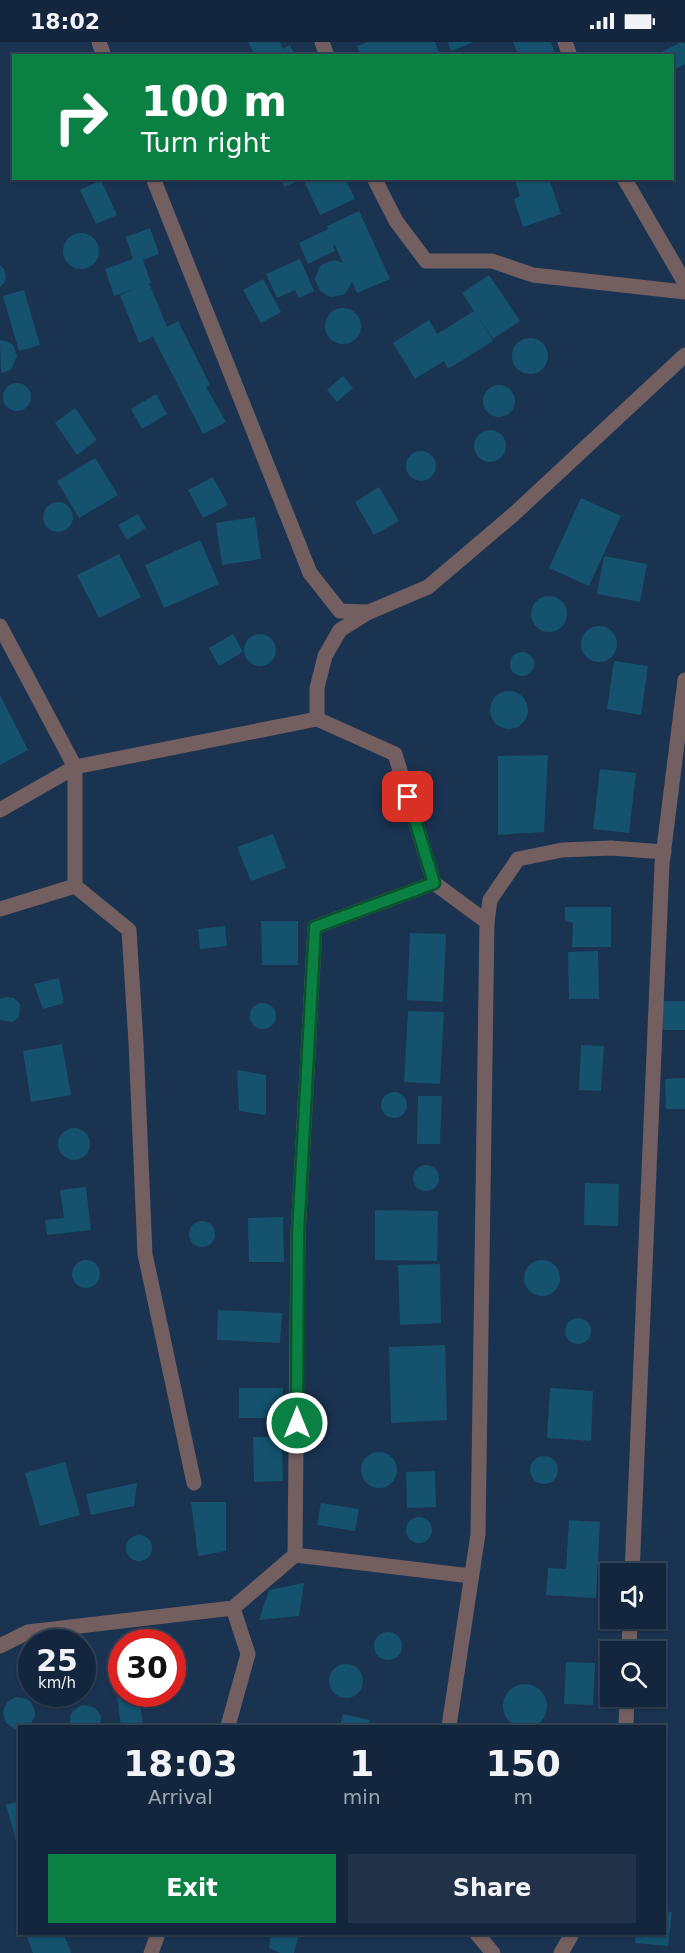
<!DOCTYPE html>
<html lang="en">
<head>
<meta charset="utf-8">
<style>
  :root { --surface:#14263d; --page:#213248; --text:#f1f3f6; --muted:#9da5b0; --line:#334357; --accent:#0b8043 }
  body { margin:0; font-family:"DejaVu Sans",sans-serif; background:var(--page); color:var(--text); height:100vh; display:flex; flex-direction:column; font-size:22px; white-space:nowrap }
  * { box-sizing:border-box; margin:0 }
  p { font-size:20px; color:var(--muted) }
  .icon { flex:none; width:33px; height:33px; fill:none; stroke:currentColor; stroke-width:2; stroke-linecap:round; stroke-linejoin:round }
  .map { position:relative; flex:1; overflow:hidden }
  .panel { position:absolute; left:18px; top:1683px; width:648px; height:210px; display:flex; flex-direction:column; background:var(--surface); border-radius:0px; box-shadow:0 2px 4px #0004,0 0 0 2px var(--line) }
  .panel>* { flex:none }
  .banner { position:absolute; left:12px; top:12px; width:662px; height:126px; border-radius:0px; box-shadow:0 2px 4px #0004,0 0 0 2px var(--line); background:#0b8043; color:#fff; overflow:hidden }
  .fabs { position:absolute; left:600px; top:1521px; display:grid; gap:12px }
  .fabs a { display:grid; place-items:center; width:66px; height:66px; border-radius:0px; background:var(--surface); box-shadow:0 2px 4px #0004,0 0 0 2px var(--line); font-size:30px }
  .speed { position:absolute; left:18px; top:1587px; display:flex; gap:12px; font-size:30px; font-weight:700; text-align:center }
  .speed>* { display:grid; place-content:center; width:78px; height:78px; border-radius:50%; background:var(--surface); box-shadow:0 2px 4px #0004,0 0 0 2px var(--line); line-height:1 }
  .speed small { font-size:15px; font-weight:400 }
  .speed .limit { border:9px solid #d22; background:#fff; color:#111 }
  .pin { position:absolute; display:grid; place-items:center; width:51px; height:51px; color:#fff; margin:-26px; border-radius:12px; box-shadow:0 3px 9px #0006 }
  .me { position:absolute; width:66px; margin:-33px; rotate:0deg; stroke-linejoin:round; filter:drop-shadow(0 0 4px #0008) }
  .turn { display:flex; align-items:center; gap:21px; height:126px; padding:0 30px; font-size:27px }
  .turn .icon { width:78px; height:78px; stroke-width:2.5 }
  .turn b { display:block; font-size:42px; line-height:51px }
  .eta { display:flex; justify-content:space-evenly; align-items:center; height:102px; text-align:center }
  .eta b { font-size:36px; font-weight:700; line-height:42px }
  .cta { display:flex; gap:12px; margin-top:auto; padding:12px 30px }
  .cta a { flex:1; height:69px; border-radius:0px; background:var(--accent); color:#fff; font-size:24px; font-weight:700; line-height:69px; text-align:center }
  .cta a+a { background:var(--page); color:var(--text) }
  .status { display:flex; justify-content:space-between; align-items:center; height:42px; padding:0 30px; background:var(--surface); direction:ltr }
  .status svg { height:16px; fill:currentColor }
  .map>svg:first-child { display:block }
</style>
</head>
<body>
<div class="status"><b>18:02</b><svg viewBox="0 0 49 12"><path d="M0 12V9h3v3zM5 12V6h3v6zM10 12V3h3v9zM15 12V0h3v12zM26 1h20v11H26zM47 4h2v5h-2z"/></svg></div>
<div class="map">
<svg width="685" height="1911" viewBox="0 0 685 1911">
  <rect width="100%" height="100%" fill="#1a3351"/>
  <!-- building -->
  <g fill="#15526e">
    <path d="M 248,0 L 280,0 L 283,7 L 290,3 L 295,14 L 255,14 Z"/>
    <path d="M 368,0 L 435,0 L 440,14 L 361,14 L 357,4 Z"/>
    <path d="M 448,0 L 474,0 L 451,9 Z"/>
    <path d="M 513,0 L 551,0 L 556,14 L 519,14 Z"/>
    <path d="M 681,0 L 685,2 L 685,22 L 672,29 L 672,14 L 654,14 Z"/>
    <path d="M 281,136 L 345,136 L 355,157 L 320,173 L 303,137 L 284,145 Z"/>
    <path d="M 514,136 L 549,136 L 561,172 L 523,185 L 514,157 L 520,154 Z"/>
    <path d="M 101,138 L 117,173 L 96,182 L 80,148 Z"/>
    <path d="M 359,169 L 390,237 L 357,251 L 352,240 L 347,249 L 343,253 L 330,255 L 320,249 L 315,237 L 319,226 L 323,222 L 335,218 L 343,221 L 335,203 L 333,204 L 335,209 L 308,222 L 299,201 L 328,187 L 327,184 Z"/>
    <path d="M 150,186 L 159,212 L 143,218 L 151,241 L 149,241 L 167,285 L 178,279 L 210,343 L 206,345 L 226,380 L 203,392 L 153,295 L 139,301 L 120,253 L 137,246 L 114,254 L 105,227 L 133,217 L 126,195 Z"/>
    <circle cx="81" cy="209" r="18"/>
    <path d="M 300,217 L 314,249 L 299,256 L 295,248 L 277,256 L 266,232 Z"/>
    <path d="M 0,223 L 4,227 L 6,235 L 5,240 L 0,245 Z"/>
    <path d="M 489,233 L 520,279 L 493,297 L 480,277 L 493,299 L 448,327 L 444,319 L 415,337 L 393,301 L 429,278 L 437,292 L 474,269 L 462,251 Z"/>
    <path d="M 263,237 L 281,270 L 261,281 L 243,248 Z"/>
    <path d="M 24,248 L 40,303 L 19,309 L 3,254 Z"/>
    <circle cx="343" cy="284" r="18"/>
    <circle cx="530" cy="314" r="18"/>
    <path d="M 0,298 L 8,300 L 13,303 L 17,314 L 11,328 L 1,331 Z"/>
    <path d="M 343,334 L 353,346 L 337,360 L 327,348 Z"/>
    <circle cx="17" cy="355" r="14"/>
    <circle cx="499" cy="359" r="16"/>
    <path d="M 156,352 L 167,372 L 142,387 L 131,367 Z"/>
    <path d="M 75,366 L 97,398 L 77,413 L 55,381 Z"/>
    <circle cx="490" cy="404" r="16"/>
    <circle cx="421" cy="424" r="15"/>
    <path d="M 95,416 L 118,453 L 79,476 L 57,439 Z"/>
    <path d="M 213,435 L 228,463 L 203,476 L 188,448 Z"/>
    <path d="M 379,445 L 399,479 L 374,493 L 355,460 Z"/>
    <path d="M 581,456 L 621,474 L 589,544 L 549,526 Z"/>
    <circle cx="58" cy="475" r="15"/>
    <path d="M 138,472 L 146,486 L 127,498 L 118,483 Z"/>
    <path d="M 255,475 L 261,517 L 222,523 L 216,481 Z"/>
    <path d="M 200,498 L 219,542 L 164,566 L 145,523 Z"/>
    <path d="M 119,512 L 141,555 L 99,576 L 77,533 Z"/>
    <path d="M 604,514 L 647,522 L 640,560 L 597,552 Z"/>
    <circle cx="549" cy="572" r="18"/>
    <circle cx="599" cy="602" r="18"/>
    <path d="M 233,592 L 243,610 L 219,624 L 209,606 Z"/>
    <circle cx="260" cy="608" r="16"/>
    <circle cx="522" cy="622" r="12"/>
    <path d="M 614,619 L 648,624 L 641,673 L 607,667 Z"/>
    <circle cx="509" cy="668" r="19"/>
    <path d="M 0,653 L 28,708 L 0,723 Z"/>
    <path d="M 548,713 L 544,790 L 498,793 L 498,714 Z"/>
    <path d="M 600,727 L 636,731 L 629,791 L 593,787 Z"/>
    <path d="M 273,792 L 286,826 L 251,839 L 237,805 Z"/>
    <path d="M 565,865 L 611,865 L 611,905 L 572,905 L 573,881 L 565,878 Z"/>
    <path d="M 261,879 L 298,879 L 298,923 L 262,923 Z"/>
    <path d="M 225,884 L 227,904 L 200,907 L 198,887 Z"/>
    <path d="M 410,891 L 446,892 L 443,960 L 407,958 Z"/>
    <path d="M 598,909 L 599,957 L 569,957 L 568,910 Z"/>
    <path d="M 59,936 L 64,961 L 43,967 L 34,942 Z"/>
    <path d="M 6,955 L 14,956 L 20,962 L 19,975 L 12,980 L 0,978 L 0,957 Z"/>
    <rect x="663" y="959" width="22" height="29"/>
    <circle cx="263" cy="974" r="13"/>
    <path d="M 408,969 L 444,970 L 440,1042 L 404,1040 Z"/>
    <path d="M 62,1002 L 71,1053 L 31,1060 L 23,1009 Z"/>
    <path d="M 581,1003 L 604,1004 L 601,1049 L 579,1048 Z"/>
    <path d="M 237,1028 L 266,1033 L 266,1073 L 239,1069 Z"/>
    <path d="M 685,1036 L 685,1067 L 666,1067 L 665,1037 Z"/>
    <circle cx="394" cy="1063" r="13"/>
    <path d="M 418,1054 L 442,1054 L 440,1102 L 417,1102 Z"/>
    <circle cx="74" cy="1102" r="16"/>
    <circle cx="426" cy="1136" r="13"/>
    <path d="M 585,1141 L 619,1142 L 618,1184 L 584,1183 Z"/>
    <path d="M 86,1145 L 91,1188 L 47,1193 L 45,1178 L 64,1176 L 60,1148 Z"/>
    <path d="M 375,1168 L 438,1169 L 437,1219 L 375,1218 Z"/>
    <path d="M 283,1175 L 284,1220 L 249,1220 L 248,1176 Z"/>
    <circle cx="202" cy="1192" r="13"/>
    <circle cx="86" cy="1232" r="14"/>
    <circle cx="542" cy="1236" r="18"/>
    <path d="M 440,1222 L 441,1281 L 400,1283 L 398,1223 Z"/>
    <path d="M 218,1268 L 282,1271 L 280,1301 L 217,1298 Z"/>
    <circle cx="578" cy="1289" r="13"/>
    <path d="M 445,1303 L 447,1378 L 391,1381 L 389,1305 Z"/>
    <rect x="239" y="1346" width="44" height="30"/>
    <path d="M 550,1346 L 593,1349 L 591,1399 L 547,1396 Z"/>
    <path d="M 253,1395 L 282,1395 L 283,1439 L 254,1440 Z"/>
    <circle cx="379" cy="1428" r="18"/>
    <circle cx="544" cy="1428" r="14"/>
    <path d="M 65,1420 L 80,1473 L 40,1484 L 25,1431 Z"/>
    <path d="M 435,1429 L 436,1465 L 407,1466 L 406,1430 Z"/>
    <path d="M 137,1441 L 134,1464 L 91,1473 L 86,1452 Z"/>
    <path d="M 191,1460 L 226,1460 L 226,1509 L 198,1514 Z"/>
    <path d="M 321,1461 L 359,1467 L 355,1489 L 317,1483 Z"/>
    <circle cx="419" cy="1488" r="13"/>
    <path d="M 569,1478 L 600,1480 L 596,1556 L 546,1553 L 548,1526 L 566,1527 Z"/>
    <circle cx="139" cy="1506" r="13"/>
    <path d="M 304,1541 L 299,1574 L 259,1578 L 269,1548 Z"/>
    <circle cx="388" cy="1604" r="14"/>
    <path d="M 566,1620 L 595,1621 L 593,1663 L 564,1662 Z"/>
    <circle cx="346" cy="1639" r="17"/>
    <circle cx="525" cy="1664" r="22"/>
    <path d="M 139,1652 L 143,1684 L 121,1684 L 117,1655 Z"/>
    <path d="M 16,1655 L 27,1657 L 31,1660 L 35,1669 L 35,1674 L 30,1683 L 20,1684 L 20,1687 L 15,1687 L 6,1681 L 3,1670 L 7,1660 Z"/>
    <path d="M 85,1663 L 95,1666 L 101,1674 L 100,1684 L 70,1684 L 70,1675 L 72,1670 L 80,1664 Z"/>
    <path d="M 343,1672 L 370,1678 L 368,1684 L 340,1684 Z"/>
    <path d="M 20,1759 L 20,1809 L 19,1809 L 6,1763 Z"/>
    <path d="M 664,1869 L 672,1870 L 668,1904 L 635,1901 L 636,1892 L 664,1892 Z"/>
    <path d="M 26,1892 L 64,1892 L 71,1911 L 33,1911 Z"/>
    <path d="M 271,1892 L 299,1892 L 294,1911 L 280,1911 L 269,1906 Z"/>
  </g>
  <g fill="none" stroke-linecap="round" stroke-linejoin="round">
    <!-- minor -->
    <g stroke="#735e60" stroke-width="15">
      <path d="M 99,0 L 104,14"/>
      <path d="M 322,0 L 327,14"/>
      <path d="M 565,0 L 570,14"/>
      <path d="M 153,136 L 310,531 L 340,569 L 368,570"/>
      <path d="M 374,136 L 396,179 L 426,219 L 492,219 L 533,233 L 685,250"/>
      <path d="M 624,136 L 685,241"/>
      <path d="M 0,584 L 75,725 L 75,844 L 129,888 L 136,1001 L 145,1212 L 194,1441"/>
      <path d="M 317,677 L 395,712 L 434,841 L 487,880 L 478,1492 L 449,1684"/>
      <path d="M 0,768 L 75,725 L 317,677 L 317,646 L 325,614 L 340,588 L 369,570 L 428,545 L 514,472 L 685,313"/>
      <path d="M 0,867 L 75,844"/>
      <path d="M 487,880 L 490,858 L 518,817 L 562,808 L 611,806 L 664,810"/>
      <path d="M 295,1513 L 298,1192 L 315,885 L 434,841"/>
      <path d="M 632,1532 L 662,822 L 685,638"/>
      <path d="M 0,1604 L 28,1590 L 233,1566 L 295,1513 L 471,1534"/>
      <path d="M 629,1610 L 630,1576"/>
      <path d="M 228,1684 L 248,1612 L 233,1566"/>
      <path d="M 626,1684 L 627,1654"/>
      <path d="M 477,1892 L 493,1911"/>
      <path d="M 151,1911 L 158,1892"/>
      <path d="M 561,1911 L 572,1892"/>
    </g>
  </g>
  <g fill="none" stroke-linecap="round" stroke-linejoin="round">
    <!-- route casing -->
    <g stroke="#07532c" stroke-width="15">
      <path id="route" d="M 297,1381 L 298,1192 L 315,885 L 434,841 L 408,755"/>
    </g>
    <!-- route -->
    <use href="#route" stroke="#0b8043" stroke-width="10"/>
  </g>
</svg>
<div class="fabs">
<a><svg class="icon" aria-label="sound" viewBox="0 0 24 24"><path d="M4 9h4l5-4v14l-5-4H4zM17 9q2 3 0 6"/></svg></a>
<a><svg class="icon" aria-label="search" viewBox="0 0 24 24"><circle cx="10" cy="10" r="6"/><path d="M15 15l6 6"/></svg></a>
</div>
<div class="speed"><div>25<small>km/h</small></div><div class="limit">30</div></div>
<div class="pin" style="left:408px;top:755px;background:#d93025"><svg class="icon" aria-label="arrive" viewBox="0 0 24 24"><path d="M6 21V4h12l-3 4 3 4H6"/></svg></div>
<svg class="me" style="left:297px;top:1381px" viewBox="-20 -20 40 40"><circle r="17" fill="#0b8043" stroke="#fff" stroke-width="3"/><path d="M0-11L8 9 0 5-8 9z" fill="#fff"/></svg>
<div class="banner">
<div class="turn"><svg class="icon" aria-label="right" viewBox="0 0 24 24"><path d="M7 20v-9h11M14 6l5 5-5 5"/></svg><div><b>100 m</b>Turn right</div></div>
</div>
<section class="panel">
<div class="eta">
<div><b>18:03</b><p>Arrival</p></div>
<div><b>1</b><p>min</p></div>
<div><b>150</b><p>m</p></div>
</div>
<div class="cta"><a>Exit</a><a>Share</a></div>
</section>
</div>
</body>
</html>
